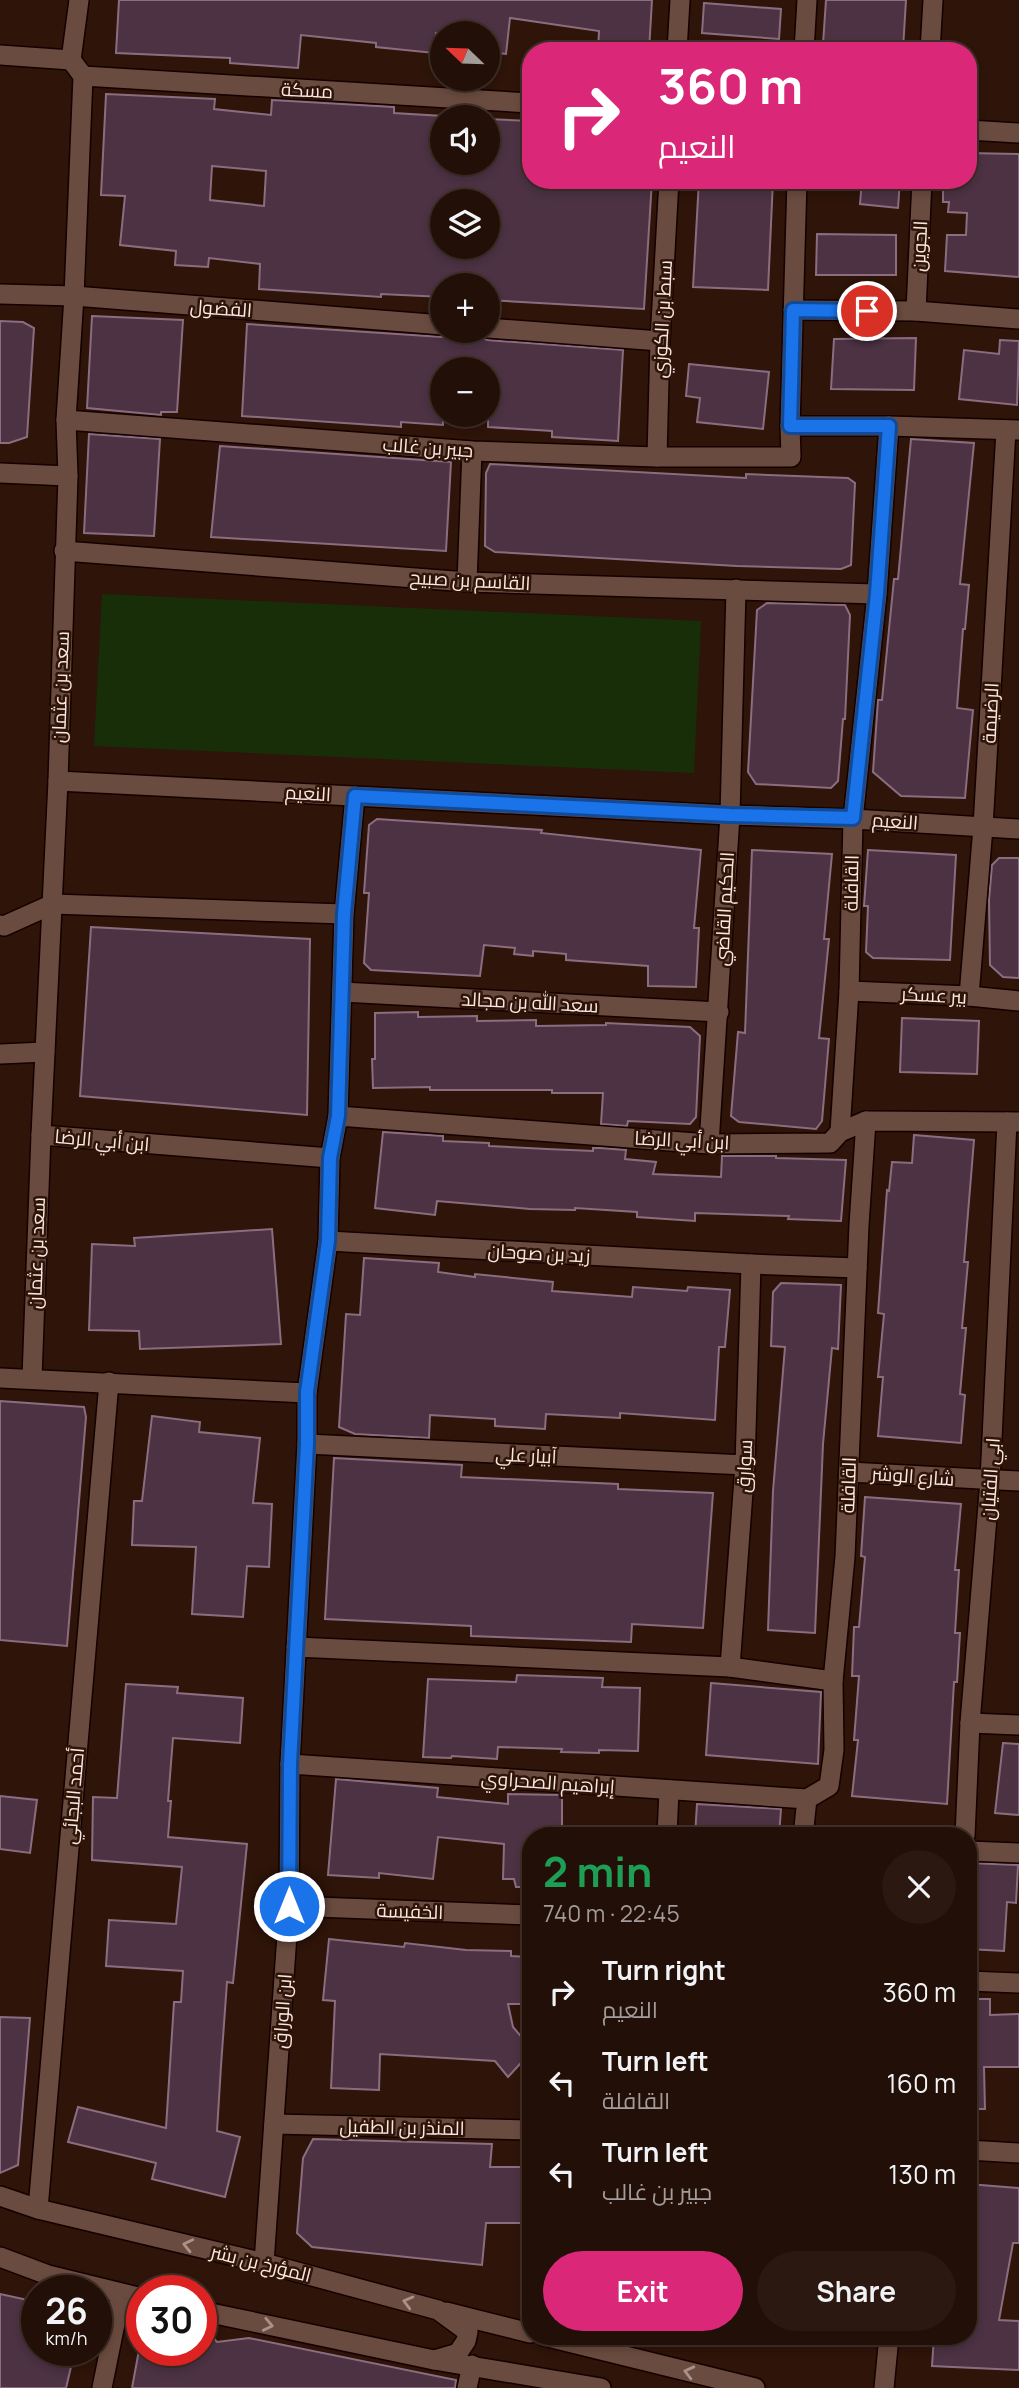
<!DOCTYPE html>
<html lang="en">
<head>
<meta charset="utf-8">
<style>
  :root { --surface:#220f07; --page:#2a1811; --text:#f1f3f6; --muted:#a29c9b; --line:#3f2f28; --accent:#db2777 }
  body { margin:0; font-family:Manrope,Cairo,sans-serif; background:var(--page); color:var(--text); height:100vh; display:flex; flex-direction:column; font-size:26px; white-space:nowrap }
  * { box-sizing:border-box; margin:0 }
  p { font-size:23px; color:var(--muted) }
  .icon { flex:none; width:38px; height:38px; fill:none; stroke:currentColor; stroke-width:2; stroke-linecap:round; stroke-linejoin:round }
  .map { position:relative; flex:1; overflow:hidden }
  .details { position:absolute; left:522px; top:1827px; width:455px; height:518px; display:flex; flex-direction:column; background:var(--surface); border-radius:28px; box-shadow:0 4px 10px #0003,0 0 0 2px var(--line) }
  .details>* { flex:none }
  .guide { position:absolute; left:522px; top:42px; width:455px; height:147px; border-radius:28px; box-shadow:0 4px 10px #0003,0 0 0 2px var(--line); background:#db2777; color:#fff; overflow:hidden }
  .needle { width:46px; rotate:293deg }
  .fabs { position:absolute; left:430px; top:21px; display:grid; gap:14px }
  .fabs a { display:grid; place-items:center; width:70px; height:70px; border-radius:50%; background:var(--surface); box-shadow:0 4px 10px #0003,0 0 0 2px var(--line); font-size:35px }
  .speed { position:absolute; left:21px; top:2275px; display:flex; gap:14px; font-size:35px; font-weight:700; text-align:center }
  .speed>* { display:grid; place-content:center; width:91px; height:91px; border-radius:50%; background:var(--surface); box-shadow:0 4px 10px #0003,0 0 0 2px var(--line); line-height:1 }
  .speed small { font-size:18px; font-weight:400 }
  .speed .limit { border:10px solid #d22; background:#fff; color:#111 }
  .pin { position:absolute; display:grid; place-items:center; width:60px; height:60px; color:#fff; margin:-30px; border:4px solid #fff; border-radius:50%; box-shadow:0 2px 7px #0007 }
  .me { position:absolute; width:77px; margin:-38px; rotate:0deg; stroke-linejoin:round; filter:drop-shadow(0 0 5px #0008) }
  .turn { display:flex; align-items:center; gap:24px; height:147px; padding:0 21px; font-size:32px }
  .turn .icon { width:91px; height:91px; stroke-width:2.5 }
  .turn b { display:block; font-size:49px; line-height:60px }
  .round { display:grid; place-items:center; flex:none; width:74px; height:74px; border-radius:37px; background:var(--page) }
  .summary { display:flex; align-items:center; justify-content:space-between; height:119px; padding:0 21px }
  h1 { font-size:42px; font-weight:700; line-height:52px; color:#1e9e55 }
  .button { display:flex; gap:14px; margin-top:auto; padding:14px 21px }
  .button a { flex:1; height:80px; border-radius:42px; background:var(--accent); color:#fff; font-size:28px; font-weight:700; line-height:80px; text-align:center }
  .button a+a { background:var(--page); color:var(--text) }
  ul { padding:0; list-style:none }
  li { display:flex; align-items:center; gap:21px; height:91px; padding:0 21px }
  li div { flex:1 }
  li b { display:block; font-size:26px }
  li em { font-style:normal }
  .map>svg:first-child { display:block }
</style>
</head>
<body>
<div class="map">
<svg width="1019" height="2388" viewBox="0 0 1019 2388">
  <rect width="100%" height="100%" fill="#2e1409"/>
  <!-- green -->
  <path fill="#182e09" d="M 102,594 L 701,621 L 694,773 L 94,746 Z"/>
  <!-- building -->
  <g fill="#4c3243" stroke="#8b6d80" stroke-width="2" fill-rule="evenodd">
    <path d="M 119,0 L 652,0 L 649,51 L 598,51 L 599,31 L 510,18 L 506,54 L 488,52 L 488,33 L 436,33 L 434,53 L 376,47 L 376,43 L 301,35 L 298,68 L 230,63 L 230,58 L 116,53 Z"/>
    <path d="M 826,0 L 906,0 L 903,49 L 823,44 Z"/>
    <path d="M 704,3 L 781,9 L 779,39 L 702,33 Z"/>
    <path d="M 106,94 L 215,99 L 214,109 L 271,115 L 272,100 L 394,107 L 394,113 L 443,116 L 443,163 L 488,163 L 488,119 L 530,121 L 530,180 L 652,180 L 644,309 L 488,300 L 488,285 L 443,285 L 443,297 L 381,294 L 381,297 L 259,289 L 260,264 L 209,258 L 208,267 L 175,265 L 176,251 L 120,245 L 125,196 L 101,195 ZM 212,166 L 266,171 L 264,206 L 210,200 ZM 443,201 L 488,201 L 488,247 L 443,247 Z"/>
    <path d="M 968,153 L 1019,154 L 1019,277 L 945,271 L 947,235 L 966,235 L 967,213 L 948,212 L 949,202 L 943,202 L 943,180 L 968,180 Z"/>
    <path d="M 699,180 L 773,180 L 768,290 L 693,287 Z"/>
    <path d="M 862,180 L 900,180 L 898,208 L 860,204 Z"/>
    <path d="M 817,234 L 896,235 L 896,275 L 816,275 Z"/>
    <path d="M 92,316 L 183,320 L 177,412 L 161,412 L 161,415 L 87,408 Z"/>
    <path d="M 0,321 L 23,322 L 34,328 L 27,437 L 9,443 L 0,443 Z"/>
    <path d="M 247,324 L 442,337 L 452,333 L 478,335 L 487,340 L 623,350 L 618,441 L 552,437 L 552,431 L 488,427 L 488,369 L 443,369 L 443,425 L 401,422 L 401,427 L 242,416 Z"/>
    <path d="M 916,338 L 914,390 L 831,389 L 834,339 Z"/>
    <path d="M 1000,340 L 1019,341 L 1017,405 L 959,399 L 964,350 L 999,354 Z"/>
    <path d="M 689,364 L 769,372 L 763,429 L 697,422 L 700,398 L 686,396 Z"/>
    <path d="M 89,434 L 160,439 L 154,536 L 84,533 Z"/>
    <path d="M 911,439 L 974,443 L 960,584 L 969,585 L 965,629 L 963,629 L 957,708 L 973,710 L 965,798 L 901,796 L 873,772 L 878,700 L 882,700 L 894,579 L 898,579 Z"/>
    <path d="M 220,446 L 451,462 L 446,551 L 211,537 Z"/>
    <path d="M 490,464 L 746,478 L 746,474 L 848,478 L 855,483 L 851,565 L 841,569 L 737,566 L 495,552 L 485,546 L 486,473 Z"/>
    <path d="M 767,603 L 845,605 L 850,615 L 845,719 L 843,719 L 838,781 L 831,788 L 756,784 L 748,772 L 757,610 Z"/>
    <path d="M 377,819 L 542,830 L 541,833 L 701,850 L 694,928 L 699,928 L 696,987 L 648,986 L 648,966 L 566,960 L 566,954 L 533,951 L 533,956 L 514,954 L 515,948 L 484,945 L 480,976 L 371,970 L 364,963 L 369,893 L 364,893 L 369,825 Z"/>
    <path d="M 752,850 L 832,854 L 824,939 L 829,939 L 819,1038 L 829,1039 L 822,1121 L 816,1129 L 739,1122 L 731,1116 L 738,1032 L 745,1033 Z"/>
    <path d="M 868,850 L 956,855 L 950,960 L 873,958 L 866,952 L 868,906 L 864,906 Z"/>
    <path d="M 999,858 L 1019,858 L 1019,978 L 1003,977 L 990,965 L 989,900 L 992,865 Z"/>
    <path d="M 91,927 L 310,939 L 307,1115 L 80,1096 Z"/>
    <path d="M 418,1012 L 418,1017 L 477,1016 L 477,1021 L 536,1020 L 536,1026 L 606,1025 L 606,1023 L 690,1027 L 700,1036 L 696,1117 L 690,1124 L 628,1121 L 627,1126 L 601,1124 L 603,1093 L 552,1093 L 552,1090 L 430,1090 L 430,1087 L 373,1088 L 372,1059 L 375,1059 L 375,1013 Z"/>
    <path d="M 902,1018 L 979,1021 L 977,1074 L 900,1072 Z"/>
    <path d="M 383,1132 L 443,1136 L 443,1141 L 489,1143 L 489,1146 L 547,1149 L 593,1151 L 593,1148 L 600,1148 L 626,1150 L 625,1159 L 656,1162 L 653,1174 L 721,1177 L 722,1156 L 776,1156 L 776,1158 L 846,1160 L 841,1221 L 788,1219 L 789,1216 L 695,1213 L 695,1221 L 637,1217 L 637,1212 L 575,1208 L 575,1210 L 530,1209 L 437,1201 L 435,1215 L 375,1208 Z"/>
    <path d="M 914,1135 L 974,1140 L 964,1262 L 968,1262 L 962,1328 L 966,1328 L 960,1394 L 965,1395 L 961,1443 L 878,1436 L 883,1377 L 878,1377 L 884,1314 L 878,1313 L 887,1190 L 889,1191 L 892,1162 L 912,1163 Z"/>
    <path d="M 272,1229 L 281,1344 L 140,1349 L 139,1331 L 89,1330 L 92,1244 L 135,1246 L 134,1238 Z"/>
    <path d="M 364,1258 L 439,1263 L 438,1272 L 475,1277 L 475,1274 L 553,1282 L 552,1291 L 632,1297 L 633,1287 L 687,1291 L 688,1287 L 730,1290 L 725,1347 L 719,1347 L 715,1420 L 620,1413 L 620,1418 L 546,1414 L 545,1429 L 495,1426 L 495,1419 L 430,1415 L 429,1438 L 355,1434 L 339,1427 L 346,1314 L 360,1315 Z"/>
    <path d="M 781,1283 L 841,1285 L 838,1349 L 832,1348 L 823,1444 L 815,1633 L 768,1630 L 773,1491 L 785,1347 L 771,1346 L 773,1292 Z"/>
    <path d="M 0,1401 L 84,1407 L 86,1417 L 67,1646 L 0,1640 Z"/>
    <path d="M 152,1416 L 200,1422 L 199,1432 L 260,1438 L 253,1503 L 272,1504 L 269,1567 L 247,1566 L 243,1617 L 192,1614 L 196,1547 L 132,1545 L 134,1501 L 142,1501 Z"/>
    <path d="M 334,1458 L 462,1465 L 461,1477 L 618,1484 L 618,1489 L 713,1493 L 703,1628 L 632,1624 L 631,1642 L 471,1636 L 471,1626 L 325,1619 Z"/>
    <path d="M 865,1497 L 961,1504 L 955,1570 L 959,1570 L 955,1633 L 960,1633 L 957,1682 L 954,1682 L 947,1804 L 852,1796 L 858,1740 L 854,1740 L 859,1676 L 852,1676 L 854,1627 L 859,1627 L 865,1557 L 861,1556 Z"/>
    <path d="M 517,1675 L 603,1678 L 602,1687 L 640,1688 L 638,1751 L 599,1750 L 599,1753 L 561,1752 L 562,1749 L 498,1747 L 497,1759 L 452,1756 L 451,1758 L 423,1757 L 428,1679 L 516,1682 Z"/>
    <path d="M 711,1683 L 821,1692 L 818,1764 L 706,1755 Z"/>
    <path d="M 126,1684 L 178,1687 L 177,1693 L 243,1698 L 240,1743 L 173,1738 L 168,1801 L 171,1801 L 168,1837 L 247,1844 L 233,1983 L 227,1982 L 221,2066 L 217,2131 L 240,2137 L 225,2197 L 152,2179 L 156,2163 L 68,2142 L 78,2107 L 166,2128 L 174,2002 L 181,2002 L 183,1971 L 106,1966 L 109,1920 L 176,1924 L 182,1867 L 92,1860 L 93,1797 L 117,1798 Z"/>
    <path d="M 1003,1743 L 1019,1744 L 1019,1815 L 995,1813 Z"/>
    <path d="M 336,1779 L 438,1788 L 437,1797 L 508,1804 L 508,1794 L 562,1795 L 562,1835 L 530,1834 L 530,1887 L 516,1887 L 514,1879 L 503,1879 L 504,1844 L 438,1837 L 433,1879 L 379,1873 L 379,1878 L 328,1875 Z"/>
    <path d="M 0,1796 L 37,1800 L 30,1853 L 0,1849 Z"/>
    <path d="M 697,1804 L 781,1809 L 779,1836 L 695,1836 Z"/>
    <path d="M 968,1863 L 1018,1865 L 1016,1903 L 1007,1902 L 1004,1951 L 968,1949 Z"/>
    <path d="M 329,1939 L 404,1947 L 405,1943 L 466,1950 L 511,1951 L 511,1956 L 530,1957 L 530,2004 L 508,2004 L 513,2027 L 530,2047 L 530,2053 L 508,2077 L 495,2061 L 380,2054 L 379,2090 L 331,2088 L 335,2001 L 323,2000 Z"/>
    <path d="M 968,1999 L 990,1999 L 990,2015 L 1019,2014 L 1019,2067 L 984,2067 L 985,2109 L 968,2109 Z"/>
    <path d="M 0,2017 L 30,2018 L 18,2165 L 0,2173 Z"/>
    <path d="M 313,2139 L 492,2144 L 490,2167 L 529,2167 L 527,2184 L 530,2184 L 530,2215 L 525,2214 L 522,2223 L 486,2223 L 482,2265 L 312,2247 L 297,2233 L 303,2158 Z"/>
    <path d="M 968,2184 L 1019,2188 L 1019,2243 L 1013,2243 L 999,2320 L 1019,2321 L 1019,2370 L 932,2366 L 934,2336 L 968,2336 Z"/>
    <path d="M 0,2294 L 37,2302 L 37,2350 L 75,2350 L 66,2388 L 0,2388 Z"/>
    <path d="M 201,2324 L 217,2342 L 249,2338 L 456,2380 L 455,2388 L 132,2388 L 139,2350 L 201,2350 Z"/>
  </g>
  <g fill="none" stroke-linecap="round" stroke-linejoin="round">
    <!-- minor casing -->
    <g stroke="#150100" stroke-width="22">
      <g id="minor">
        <path d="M 677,51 L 680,0"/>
        <path d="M 804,51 L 807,0"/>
        <path d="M 930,51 L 933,0"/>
        <path d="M 0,55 L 71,60"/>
        <path d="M 83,76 L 530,103"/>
        <path d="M 968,130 L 1019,133"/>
        <path d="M 0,294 L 74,296 L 443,325"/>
        <path d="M 793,310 L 916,311 L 1019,319"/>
        <path d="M 916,311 L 922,180"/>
        <path d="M 488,328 L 660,341"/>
        <path d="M 66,420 L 472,451 L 657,457 L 791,457 L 790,426 L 797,180"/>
        <path d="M 790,426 L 889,426 L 1019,430"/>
        <path d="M 657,457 L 660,341 L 669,180"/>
        <path d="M 0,473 L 68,476"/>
        <path d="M 64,551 L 467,582 L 877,594"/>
        <path d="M 467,582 L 472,451"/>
        <path d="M 58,781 L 730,815 L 853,819 L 1019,829"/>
        <path d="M 0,925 L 4,926 L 53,904 L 344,914"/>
        <path d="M 849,991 L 969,996 L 1019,1001"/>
        <path d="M 342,992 L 719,1012"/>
        <path d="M 969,996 L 983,827 L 1006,430"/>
        <path d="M 0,1054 L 45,1052"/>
        <path d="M 338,1116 L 709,1144 L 830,1143 L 840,1132 L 866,1121 L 1018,1122"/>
        <path d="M 840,1132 L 849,991 L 853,819 L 877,594 L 889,426"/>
        <path d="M 41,1135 L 330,1158"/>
        <path d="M 709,1144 L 730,815 L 736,589"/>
        <path d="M 328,1241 L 751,1264 L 857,1268"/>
        <path d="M 0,1378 L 307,1393"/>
        <path d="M 32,1378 L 41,1135 L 58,781 L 68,476 L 66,420 L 74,296 L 83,76 L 71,60 L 79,0"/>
        <path d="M 307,1444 L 745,1465"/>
        <path d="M 849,1472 L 1019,1481"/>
        <path d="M 296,1647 L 730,1667 L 833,1681"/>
        <path d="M 730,1667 L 745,1465 L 751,1264"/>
        <path d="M 970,1723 L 1019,1725"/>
        <path d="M 290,1764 L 807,1799"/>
        <path d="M 667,1836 L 669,1790"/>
        <path d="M 803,1836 L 807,1799 L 829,1786 L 834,1750 L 833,1681 L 845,1557 L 859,1225 L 866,1121"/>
        <path d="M 965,1836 L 970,1723 L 990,1481 L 1007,1122"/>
        <path d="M 968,1851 L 1019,1853"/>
        <path d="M 289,1906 L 530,1915"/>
        <path d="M 968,1981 L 1019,1983"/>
        <path d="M 274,2124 L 530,2130"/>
        <path d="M 968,2150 L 1019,2153"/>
        <path d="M 38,2209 L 109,1382"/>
        <path d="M 264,2263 L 289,1906 L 290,1764 L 307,1444 L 307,1393 L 328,1241 L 330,1158 L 338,1116 L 344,914 L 355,796"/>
        <path d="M 102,2388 L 121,2294"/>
        <path d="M 467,2388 L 472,2365"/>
        <path d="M 884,2388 L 889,2336"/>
      </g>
    </g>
    <!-- tertiary casing -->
    <g stroke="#150100" stroke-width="22">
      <g id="tertiary">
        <path d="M 0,2196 L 38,2209 L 264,2263 L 438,2310 L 468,2332 L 466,2341 L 458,2353 L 434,2360"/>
        <path d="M 0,2257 L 48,2275 L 142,2298"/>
        <path d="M 201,2311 L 434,2360 L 601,2388"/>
        <path d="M 446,2312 L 530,2333"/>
        <path d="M 544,2336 L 755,2388"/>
      </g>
    </g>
    <!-- minor -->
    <use href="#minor" stroke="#6a4b3f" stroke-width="19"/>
    <!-- tertiary -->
    <use href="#tertiary" stroke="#6a4b3f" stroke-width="19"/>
  </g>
  <!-- one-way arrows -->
  <defs><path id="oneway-chevron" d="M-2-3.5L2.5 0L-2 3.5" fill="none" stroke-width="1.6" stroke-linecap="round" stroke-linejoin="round" transform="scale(1.75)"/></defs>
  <g stroke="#ab9187">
    <use href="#oneway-chevron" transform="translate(188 2245) rotate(-167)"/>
    <use href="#oneway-chevron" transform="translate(408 2302) rotate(-165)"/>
    <use href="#oneway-chevron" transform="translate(268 2325) rotate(12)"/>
    <use href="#oneway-chevron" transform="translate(689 2372) rotate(-166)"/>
  </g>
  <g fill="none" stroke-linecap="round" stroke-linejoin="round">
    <!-- route casing -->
    <g stroke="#114b97" stroke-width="18">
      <path id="route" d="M 289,1906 L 290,1764 L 307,1444 L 307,1392 L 328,1241 L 330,1158 L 338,1116 L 344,914 L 355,796 L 730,815 L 853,818 L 877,594 L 889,426 L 790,426 L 793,310 L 867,311"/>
    </g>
    <!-- route -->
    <use href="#route" stroke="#1a73e8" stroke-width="12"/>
  </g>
  <g text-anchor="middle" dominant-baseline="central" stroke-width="5" stroke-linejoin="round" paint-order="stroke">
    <!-- street labels -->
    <g font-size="19" fill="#fae7df" stroke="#2e1409">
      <text transform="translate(307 90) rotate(3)">مسكة</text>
      <text transform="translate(919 246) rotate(-87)">الجوين</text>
      <text transform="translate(221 308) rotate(4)">الفضول</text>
      <text transform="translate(662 319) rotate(-87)">سبط بن الكوزي</text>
      <text transform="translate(428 447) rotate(4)">جبير بن غالب</text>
      <text transform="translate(470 580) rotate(3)">القاسم بن صبيح</text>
      <text transform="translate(60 687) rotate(-88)">سعد بن عثمان</text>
      <text transform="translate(990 713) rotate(-87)">الرضيمة</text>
      <text transform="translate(308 793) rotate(3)">النعيم</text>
      <text transform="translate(895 821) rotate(4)">النعيم</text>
      <text transform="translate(851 883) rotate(-89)">القافلة</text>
      <text transform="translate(724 909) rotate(-87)">الحكيم القاضي</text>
      <text transform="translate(934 995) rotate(3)">بير عسكر</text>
      <text transform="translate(530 1002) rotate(3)">سعد الله بن مجالد</text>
      <text transform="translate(102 1140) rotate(5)">ابن أبي الرضا</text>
      <text transform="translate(682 1140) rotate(3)">ابن أبي الرضا</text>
      <text transform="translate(36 1253) rotate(-88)">سعد بن عثمان</text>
      <text transform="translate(539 1253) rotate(3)">زيد بن صوحان</text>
      <text transform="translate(526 1455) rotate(3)">آبيار علي</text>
      <text transform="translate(744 1466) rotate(-87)">سوارق</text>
      <text transform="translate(913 1476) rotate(4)">شارع الوشر</text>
      <text transform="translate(990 1479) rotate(-86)">ابي الفتيان</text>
      <text transform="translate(848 1485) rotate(-88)">القافلة</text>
      <text transform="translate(548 1782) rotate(4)">إبراهيم الصحراوي</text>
      <text transform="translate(73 1796) rotate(-85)">أحمد البجائي</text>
      <text transform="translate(410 1911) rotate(2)">الخفيسة</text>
      <text transform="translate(282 2011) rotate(-86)">ابن الوراق</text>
      <text transform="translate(402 2127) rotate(1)">المنذر بن الطفيل</text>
      <text transform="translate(261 2263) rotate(14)">المؤرخ بن بشر</text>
    </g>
  </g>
</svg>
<div class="fabs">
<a><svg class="needle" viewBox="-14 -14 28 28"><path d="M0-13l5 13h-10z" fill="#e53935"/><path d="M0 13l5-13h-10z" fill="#a29c9b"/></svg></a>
<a><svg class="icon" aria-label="sound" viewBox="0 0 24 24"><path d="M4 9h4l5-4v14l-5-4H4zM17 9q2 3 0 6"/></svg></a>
<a><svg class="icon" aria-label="layers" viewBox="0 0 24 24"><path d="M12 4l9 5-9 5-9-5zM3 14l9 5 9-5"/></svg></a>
<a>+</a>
<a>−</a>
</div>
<div class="speed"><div>26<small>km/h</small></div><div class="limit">30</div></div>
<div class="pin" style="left:867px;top:311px;background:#d93025"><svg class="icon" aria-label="arrive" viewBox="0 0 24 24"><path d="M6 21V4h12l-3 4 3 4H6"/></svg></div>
<svg class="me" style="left:289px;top:1906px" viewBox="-20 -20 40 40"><circle r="17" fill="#1a73e8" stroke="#fff" stroke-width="3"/><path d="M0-11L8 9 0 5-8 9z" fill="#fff"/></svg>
<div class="guide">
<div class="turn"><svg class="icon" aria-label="right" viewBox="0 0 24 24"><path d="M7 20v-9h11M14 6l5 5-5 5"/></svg><div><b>360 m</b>النعيم</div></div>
</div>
<section class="details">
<div class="summary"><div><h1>2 min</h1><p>740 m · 22:45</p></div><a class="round"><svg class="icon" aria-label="close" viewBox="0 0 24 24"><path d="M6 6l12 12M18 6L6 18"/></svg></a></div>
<ul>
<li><svg class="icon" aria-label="right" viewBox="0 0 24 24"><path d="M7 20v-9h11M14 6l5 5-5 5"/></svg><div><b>Turn right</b><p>النعيم</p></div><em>360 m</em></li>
<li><svg class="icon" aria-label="left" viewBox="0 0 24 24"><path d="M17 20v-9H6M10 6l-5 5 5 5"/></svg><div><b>Turn left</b><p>القافلة</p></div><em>160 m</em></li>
<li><svg class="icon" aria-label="left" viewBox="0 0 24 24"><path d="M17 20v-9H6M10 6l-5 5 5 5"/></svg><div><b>Turn left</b><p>جبير بن غالب</p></div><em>130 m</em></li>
</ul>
<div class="button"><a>Exit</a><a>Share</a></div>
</section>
</div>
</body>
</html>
